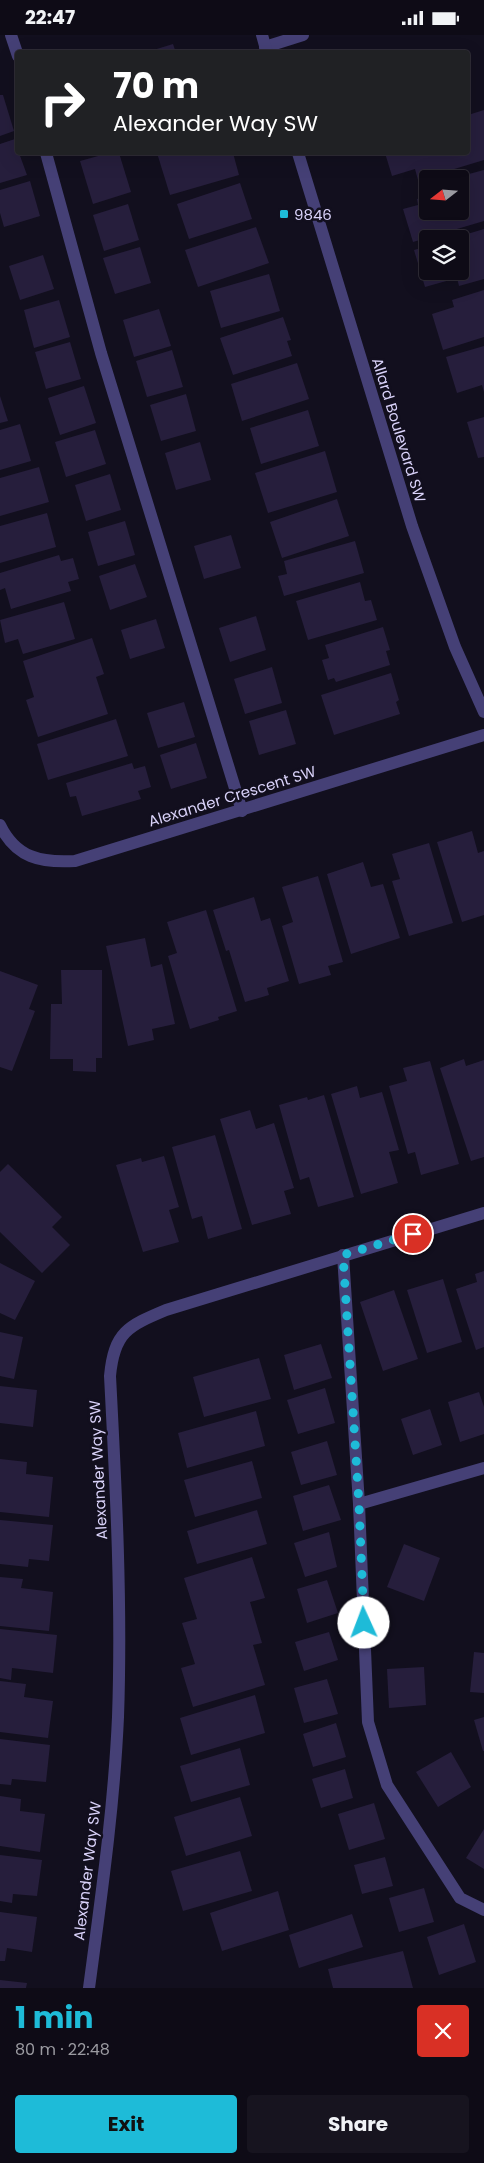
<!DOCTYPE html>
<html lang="en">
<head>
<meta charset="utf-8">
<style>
  :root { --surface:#0e0b16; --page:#17141f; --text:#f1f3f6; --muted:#9b9ba1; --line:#2e2b35; --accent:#1ebbd8 }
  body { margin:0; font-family:Poppins,sans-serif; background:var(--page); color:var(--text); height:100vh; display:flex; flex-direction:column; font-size:19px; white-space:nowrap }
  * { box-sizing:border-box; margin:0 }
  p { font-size:16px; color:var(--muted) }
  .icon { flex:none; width:28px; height:28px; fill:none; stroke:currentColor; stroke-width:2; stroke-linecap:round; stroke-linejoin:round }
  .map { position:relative; height:1953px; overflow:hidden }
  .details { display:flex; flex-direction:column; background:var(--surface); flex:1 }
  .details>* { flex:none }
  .top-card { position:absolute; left:15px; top:15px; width:455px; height:105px; border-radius:5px; box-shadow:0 5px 20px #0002,0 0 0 1px var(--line); background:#202124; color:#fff; overflow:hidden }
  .needle { width:32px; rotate:253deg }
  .buttons { position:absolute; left:419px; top:135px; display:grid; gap:10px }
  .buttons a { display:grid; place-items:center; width:50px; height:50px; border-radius:5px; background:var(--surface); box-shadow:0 5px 20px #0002,0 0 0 1px var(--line); font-size:25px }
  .pin { position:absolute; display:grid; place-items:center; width:42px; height:42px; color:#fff; margin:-21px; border:2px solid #fff; border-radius:50%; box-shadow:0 1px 5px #0007 }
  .me { position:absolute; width:55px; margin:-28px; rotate:358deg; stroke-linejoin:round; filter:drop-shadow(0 0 4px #0008) }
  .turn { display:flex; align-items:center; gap:18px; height:105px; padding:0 15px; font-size:22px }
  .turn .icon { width:65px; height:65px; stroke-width:2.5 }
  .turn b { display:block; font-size:35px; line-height:42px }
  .round { display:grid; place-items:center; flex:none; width:52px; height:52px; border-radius:5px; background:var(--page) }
  .headline { display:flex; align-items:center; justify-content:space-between; height:85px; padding:0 15px }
  h1 { font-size:30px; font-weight:700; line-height:38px; color:var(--accent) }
  .cta { display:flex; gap:10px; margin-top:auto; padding:10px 15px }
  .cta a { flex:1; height:58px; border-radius:5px; background:var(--accent); color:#111; font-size:20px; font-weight:700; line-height:58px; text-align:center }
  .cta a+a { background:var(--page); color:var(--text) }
  .status { display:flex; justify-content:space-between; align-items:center; height:35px; padding:0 25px; background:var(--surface); direction:ltr }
  .status svg { height:14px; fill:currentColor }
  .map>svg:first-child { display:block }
</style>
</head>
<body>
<div class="status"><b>22:47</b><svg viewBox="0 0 49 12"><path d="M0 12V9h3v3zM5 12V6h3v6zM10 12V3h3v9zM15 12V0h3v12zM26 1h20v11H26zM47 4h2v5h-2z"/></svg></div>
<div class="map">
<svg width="484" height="1953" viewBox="0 0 484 1953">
  <rect width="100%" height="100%" fill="#120f1e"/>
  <!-- building -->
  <g fill="#261e3c">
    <path d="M 173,9 L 176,18 L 147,18 L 147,17 Z"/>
    <path d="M 0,60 L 3,60 L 14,96 L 0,101 Z"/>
    <path d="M 484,75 L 484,125 L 418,145 L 415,134 L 392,141 L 385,118 L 468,118 L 468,80 Z"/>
    <path d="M 15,104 L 18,118 L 19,118 L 27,140 L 0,148 L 0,109 Z"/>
    <path d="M 109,118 L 119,118 L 131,157 L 93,169 L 80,126 Z"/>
    <path d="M 157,118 L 233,118 L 239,140 L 170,160 Z"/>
    <path d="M 484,135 L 484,186 L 413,207 L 403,174 L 418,170 L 417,164 L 428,161 L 428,176 L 460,176 L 460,144 L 454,143 Z"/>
    <path d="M 30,146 L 40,181 L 4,192 L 0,178 L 0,155 Z"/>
    <path d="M 240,148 L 252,184 L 189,204 L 177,169 Z"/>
    <path d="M 128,169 L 139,205 L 104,216 L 93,180 Z"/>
    <path d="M 256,192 L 269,228 L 198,252 L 185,215 Z"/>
    <path d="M 484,194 L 484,244 L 459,251 L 457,243 L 425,252 L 414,215 L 428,211 L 428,236 L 460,236 L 460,204 L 454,203 Z"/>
    <path d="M 140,212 L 151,248 L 115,259 L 103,223 Z"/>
    <path d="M 43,220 L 54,254 L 20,265 L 9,231 Z"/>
    <path d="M 269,239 L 280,276 L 221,293 L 210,256 Z"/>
    <path d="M 484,255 L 484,302 L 443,315 L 432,279 L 454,272 L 452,265 Z"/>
    <path d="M 59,265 L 70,302 L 34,313 L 24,275 Z"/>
    <path d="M 159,274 L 171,311 L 134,322 L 123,285 Z"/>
    <path d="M 283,282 L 291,305 L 287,306 L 292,321 L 233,340 L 220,303 Z"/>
    <path d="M 70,307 L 81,344 L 46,354 L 35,317 Z"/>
    <path d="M 484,311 L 484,357 L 482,350 L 457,358 L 446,322 Z"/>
    <path d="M 172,315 L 183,352 L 147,362 L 136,326 Z"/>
    <path d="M 297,328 L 309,364 L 242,386 L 231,349 Z"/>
    <path d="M 84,351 L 96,388 L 60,400 L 48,363 Z"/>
    <path d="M 186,359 L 196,396 L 161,406 L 150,370 Z"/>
    <path d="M 0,361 L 8,386 L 0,388 Z"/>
    <path d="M 308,375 L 319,411 L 261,429 L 250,393 Z"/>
    <path d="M 484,382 L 484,422 L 478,423 L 467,387 Z"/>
    <path d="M 20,389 L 31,426 L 0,435 L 0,395 Z"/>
    <path d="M 95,395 L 106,429 L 66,442 L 55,407 Z"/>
    <path d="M 200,407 L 211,445 L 176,455 L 165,418 Z"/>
    <path d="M 325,416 L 337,457 L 268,478 L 255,438 Z"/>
    <path d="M 39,432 L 49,467 L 0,481 L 0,443 Z"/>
    <path d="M 110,439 L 121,475 L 86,486 L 75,450 Z"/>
    <path d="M 337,464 L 349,501 L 282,523 L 270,487 Z"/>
    <path d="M 47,478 L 56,512 L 0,528 L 0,491 Z"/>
    <path d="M 125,486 L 135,520 L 98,531 L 88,497 Z"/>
    <path d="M 231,500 L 241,533 L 204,544 L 194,511 Z"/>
    <path d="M 355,506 L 364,538 L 284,561 L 278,541 L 287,539 L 284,526 Z"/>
    <path d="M 59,520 L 61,526 L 73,523 L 79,544 L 68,547 L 71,556 L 11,574 L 5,553 L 0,555 L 0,538 Z"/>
    <path d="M 135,529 L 147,562 L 110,575 L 99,541 Z"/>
    <path d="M 360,547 L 365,566 L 371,565 L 377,585 L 308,605 L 296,566 Z"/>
    <path d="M 64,567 L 75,604 L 23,619 L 18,604 L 5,608 L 0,585 Z"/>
    <path d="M 256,581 L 266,615 L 230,627 L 219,593 Z"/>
    <path d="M 156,584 L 165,613 L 130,624 L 121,595 Z"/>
    <path d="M 383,592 L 390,615 L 386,616 L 390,630 L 336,647 L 334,643 L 328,645 L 322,625 L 329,623 L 325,610 Z"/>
    <path d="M 92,603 L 104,639 L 96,642 L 108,679 L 38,702 L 26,665 L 34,662 L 23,626 Z"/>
    <path d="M 272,632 L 282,668 L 245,679 L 234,644 Z"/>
    <path d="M 391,638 L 399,665 L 396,667 L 400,679 L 334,700 L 321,660 Z"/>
    <path d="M 184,667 L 195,702 L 158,713 L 147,678 Z"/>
    <path d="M 286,675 L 296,709 L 259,720 L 249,686 Z"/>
    <path d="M 116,684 L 128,721 L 48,745 L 37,709 Z"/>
    <path d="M 196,708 L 207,743 L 171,754 L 160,720 Z"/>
    <path d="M 132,728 L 134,734 L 145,731 L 151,752 L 138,756 L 141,764 L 82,781 L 76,761 L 70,762 L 66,748 Z"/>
    <path d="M 472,796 L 478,818 L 484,816 L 484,880 L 462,887 L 437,807 Z"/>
    <path d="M 429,808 L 453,888 L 409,901 L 392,846 L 400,844 L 392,819 Z"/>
    <path d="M 363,827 L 371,852 L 383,849 L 400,903 L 351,919 L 327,839 Z"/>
    <path d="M 318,841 L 343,927 L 328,931 L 331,940 L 299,949 L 282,891 L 293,887 L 282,852 Z"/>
    <path d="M 254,862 L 261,886 L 270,883 L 289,946 L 267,953 L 269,960 L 245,967 L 229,915 L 226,916 L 213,875 Z"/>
    <path d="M 206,875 L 237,976 L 218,982 L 219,985 L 190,994 L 168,921 L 177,918 L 167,887 Z"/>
    <path d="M 145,903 L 151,932 L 162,929 L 175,989 L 152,994 L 154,1005 L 128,1011 L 106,911 Z"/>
    <path d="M 61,935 L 102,935 L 102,1023 L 96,1023 L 96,1037 L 73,1036 L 73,1024 L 50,1024 L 51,969 L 62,969 Z"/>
    <path d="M 0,936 L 38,950 L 29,974 L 35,976 L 12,1036 L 0,1032 Z"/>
    <path d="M 464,1024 L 466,1031 L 484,1025 L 484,1122 L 471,1126 L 440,1033 Z"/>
    <path d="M 430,1026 L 459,1129 L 421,1140 L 415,1117 L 408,1119 L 389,1051 L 407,1046 L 403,1033 Z"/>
    <path d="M 357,1051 L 360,1063 L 382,1057 L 399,1115 L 389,1117 L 398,1148 L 361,1159 L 331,1059 Z"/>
    <path d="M 324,1060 L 354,1162 L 318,1172 L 309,1142 L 300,1145 L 279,1070 L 307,1062 L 308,1065 Z"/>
    <path d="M 250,1075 L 256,1094 L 274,1088 L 294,1153 L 284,1156 L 291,1179 L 252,1190 L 220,1084 Z"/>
    <path d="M 215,1100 L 242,1194 L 208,1204 L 202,1181 L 192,1184 L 172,1112 Z"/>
    <path d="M 164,1121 L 179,1172 L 169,1175 L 179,1207 L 143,1217 L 116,1130 L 141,1123 L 142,1127 Z"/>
    <path d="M 8,1129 L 62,1182 L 52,1192 L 70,1210 L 42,1238 L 0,1197 L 0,1137 Z"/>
    <path d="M 0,1228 L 35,1246 L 15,1285 L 0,1278 Z"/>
    <path d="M 484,1236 L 484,1312 L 476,1315 L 456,1254 L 477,1247 L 475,1239 Z"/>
    <path d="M 443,1244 L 462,1307 L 427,1318 L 407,1255 Z"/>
    <path d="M 394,1255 L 418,1324 L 383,1336 L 360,1267 Z"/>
    <path d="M 0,1297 L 23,1302 L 14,1344 L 0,1341 Z"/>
    <path d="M 321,1309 L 332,1343 L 294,1355 L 284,1320 Z"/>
    <path d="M 259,1323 L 271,1364 L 204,1382 L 193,1342 Z"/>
    <path d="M 0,1351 L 37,1355 L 33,1392 L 0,1388 Z"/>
    <path d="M 325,1353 L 335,1388 L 298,1399 L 287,1365 Z"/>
    <path d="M 479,1357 L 484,1372 L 484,1399 L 460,1407 L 448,1367 Z"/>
    <path d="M 430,1374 L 442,1410 L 413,1420 L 401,1384 Z"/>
    <path d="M 256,1376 L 265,1411 L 187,1433 L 178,1398 Z"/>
    <path d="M 327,1406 L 337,1440 L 301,1450 L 291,1417 Z"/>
    <path d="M 0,1424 L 27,1427 L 26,1439 L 53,1442 L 49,1482 L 0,1477 Z"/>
    <path d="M 252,1426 L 262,1463 L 195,1482 L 184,1445 Z"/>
    <path d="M 329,1450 L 341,1485 L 303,1496 L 293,1461 Z"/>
    <path d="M 257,1475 L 267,1509 L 197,1529 L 187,1496 Z"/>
    <path d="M 0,1485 L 53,1490 L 49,1526 L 29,1524 L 28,1532 L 0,1529 Z"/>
    <path d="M 329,1497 L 337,1532 L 305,1542 L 294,1508 Z"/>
    <path d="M 404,1509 L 440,1523 L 424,1566 L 387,1552 Z"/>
    <path d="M 252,1522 L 265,1563 L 250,1567 L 262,1608 L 253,1610 L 265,1650 L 193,1672 L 181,1633 L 195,1629 L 182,1588 L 197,1584 L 184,1543 Z"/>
    <path d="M 0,1542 L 23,1544 L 21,1553 L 53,1557 L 49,1596 L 0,1591 Z"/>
    <path d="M 327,1545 L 338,1578 L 307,1588 L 297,1554 Z"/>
    <path d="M 0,1594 L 57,1600 L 53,1638 L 12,1633 L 11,1645 L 0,1643 Z"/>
    <path d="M 329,1597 L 338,1625 L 304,1636 L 295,1607 Z"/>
    <path d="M 474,1617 L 484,1618 L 484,1658 L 470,1657 Z"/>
    <path d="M 424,1632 L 426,1670 L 389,1673 L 387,1634 Z"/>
    <path d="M 327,1644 L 338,1679 L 304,1688 L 294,1653 Z"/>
    <path d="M 0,1646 L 26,1649 L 24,1662 L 53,1666 L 48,1703 L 0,1697 Z"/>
    <path d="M 255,1660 L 265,1698 L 191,1720 L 180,1683 Z"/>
    <path d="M 484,1682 L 484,1716 L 483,1716 L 474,1685 Z"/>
    <path d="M 336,1688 L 346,1722 L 313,1732 L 303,1699 Z"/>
    <path d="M 0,1704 L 50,1710 L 46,1747 L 12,1744 L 11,1750 L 0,1749 Z"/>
    <path d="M 240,1713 L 250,1750 L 191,1767 L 180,1731 Z"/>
    <path d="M 451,1717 L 471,1752 L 438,1772 L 416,1737 Z"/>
    <path d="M 345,1734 L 353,1763 L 321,1773 L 312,1744 Z"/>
    <path d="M 0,1761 L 21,1764 L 20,1776 L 45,1779 L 40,1817 L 0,1811 Z"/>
    <path d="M 240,1762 L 252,1801 L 186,1821 L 174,1782 Z"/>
    <path d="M 374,1768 L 385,1804 L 349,1815 L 338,1779 Z"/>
    <path d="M 484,1794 L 484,1834 L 466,1823 Z"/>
    <path d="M 240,1816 L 252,1856 L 183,1876 L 171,1836 Z"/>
    <path d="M 0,1820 L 42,1825 L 37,1861 L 13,1859 L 12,1868 L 0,1866 Z"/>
    <path d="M 385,1822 L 393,1851 L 362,1859 L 354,1830 Z"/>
    <path d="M 424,1853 L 434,1887 L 399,1897 L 389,1863 Z"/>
    <path d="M 278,1856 L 289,1895 L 222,1916 L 210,1878 Z"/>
    <path d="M 0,1877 L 37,1882 L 32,1917 L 7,1913 L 5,1926 L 0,1926 Z"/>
    <path d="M 352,1879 L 363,1912 L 299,1933 L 289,1900 Z"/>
    <path d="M 464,1889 L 476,1927 L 439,1940 L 427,1902 Z"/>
    <path d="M 403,1916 L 413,1953 L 333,1953 L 328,1934 Z"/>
    <path d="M 0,1945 L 27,1948 L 26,1953 L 0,1953 Z"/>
  </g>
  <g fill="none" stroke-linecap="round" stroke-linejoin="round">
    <!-- service -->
    <g stroke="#454076" stroke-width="12">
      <path d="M 11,0 L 18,21"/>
      <path d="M 46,118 L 101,318 L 242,776"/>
      <path d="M 343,1220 L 359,1469 L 368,1687 L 387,1750 L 460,1863 L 484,1875"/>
      <path d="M 359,1469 L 484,1433"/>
    </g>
    <!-- minor -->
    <g stroke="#454076" stroke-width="12">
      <path d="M 265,12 L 303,0"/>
      <path d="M 0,790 C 16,823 41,828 75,826 L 484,700"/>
      <path d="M 89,1953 C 101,1863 114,1773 118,1682 C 122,1568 116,1455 110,1341 C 114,1297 128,1291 166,1275 L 484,1178"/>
    </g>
    <!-- tertiary -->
    <g stroke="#454076" stroke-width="12">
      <path d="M 262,0 L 267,18"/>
      <path d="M 298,118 L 412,491 L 455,612 L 484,677"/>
    </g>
  </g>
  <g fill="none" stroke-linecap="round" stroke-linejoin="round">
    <!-- route -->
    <path stroke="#1ebbd8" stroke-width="9" stroke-dasharray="0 16.2" d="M 364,1588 L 359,1469 L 343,1220 L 413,1199"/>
  </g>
  <!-- markers -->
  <rect fill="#1ebbd8" stroke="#120f1e" stroke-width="2" x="279" y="174" width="10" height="10" rx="2.5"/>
  <g text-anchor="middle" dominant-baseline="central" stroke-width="5" stroke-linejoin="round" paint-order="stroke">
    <!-- poi labels -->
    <g font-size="15" fill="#d9d2f9" stroke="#120f1e" text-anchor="start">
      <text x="294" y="179">9846</text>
    </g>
    <!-- street labels -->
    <g font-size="15" fill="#d9d2f9" stroke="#120f1e">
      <text transform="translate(399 395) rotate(73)">Allard Boulevard SW</text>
      <text transform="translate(232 761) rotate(-17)">Alexander Crescent SW</text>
      <text transform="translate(98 1435) rotate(-93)">Alexander Way SW</text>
      <text transform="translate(87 1836) rotate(-83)">Alexander Way SW</text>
    </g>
  </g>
</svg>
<div class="buttons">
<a><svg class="needle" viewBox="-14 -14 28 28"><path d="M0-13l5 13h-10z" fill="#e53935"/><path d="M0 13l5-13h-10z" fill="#9b9ba1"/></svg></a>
<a><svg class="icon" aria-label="layers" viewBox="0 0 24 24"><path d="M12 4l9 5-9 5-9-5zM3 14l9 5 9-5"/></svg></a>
</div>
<div class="pin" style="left:413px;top:1199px;background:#d93025"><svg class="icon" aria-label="arrive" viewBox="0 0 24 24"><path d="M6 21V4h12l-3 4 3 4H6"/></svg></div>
<svg class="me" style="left:364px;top:1588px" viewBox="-20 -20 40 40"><circle r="19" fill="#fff"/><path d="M0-13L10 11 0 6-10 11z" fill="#1ebbd8"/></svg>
<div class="top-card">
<div class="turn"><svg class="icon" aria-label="right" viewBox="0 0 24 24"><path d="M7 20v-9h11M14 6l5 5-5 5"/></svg><div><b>70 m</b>Alexander Way SW</div></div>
</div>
</div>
<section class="details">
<div class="headline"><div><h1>1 min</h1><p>80 m · 22:48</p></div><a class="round" style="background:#d93025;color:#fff"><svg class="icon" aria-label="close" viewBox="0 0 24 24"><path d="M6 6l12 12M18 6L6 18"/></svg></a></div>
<div class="cta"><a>Exit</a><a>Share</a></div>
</section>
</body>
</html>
